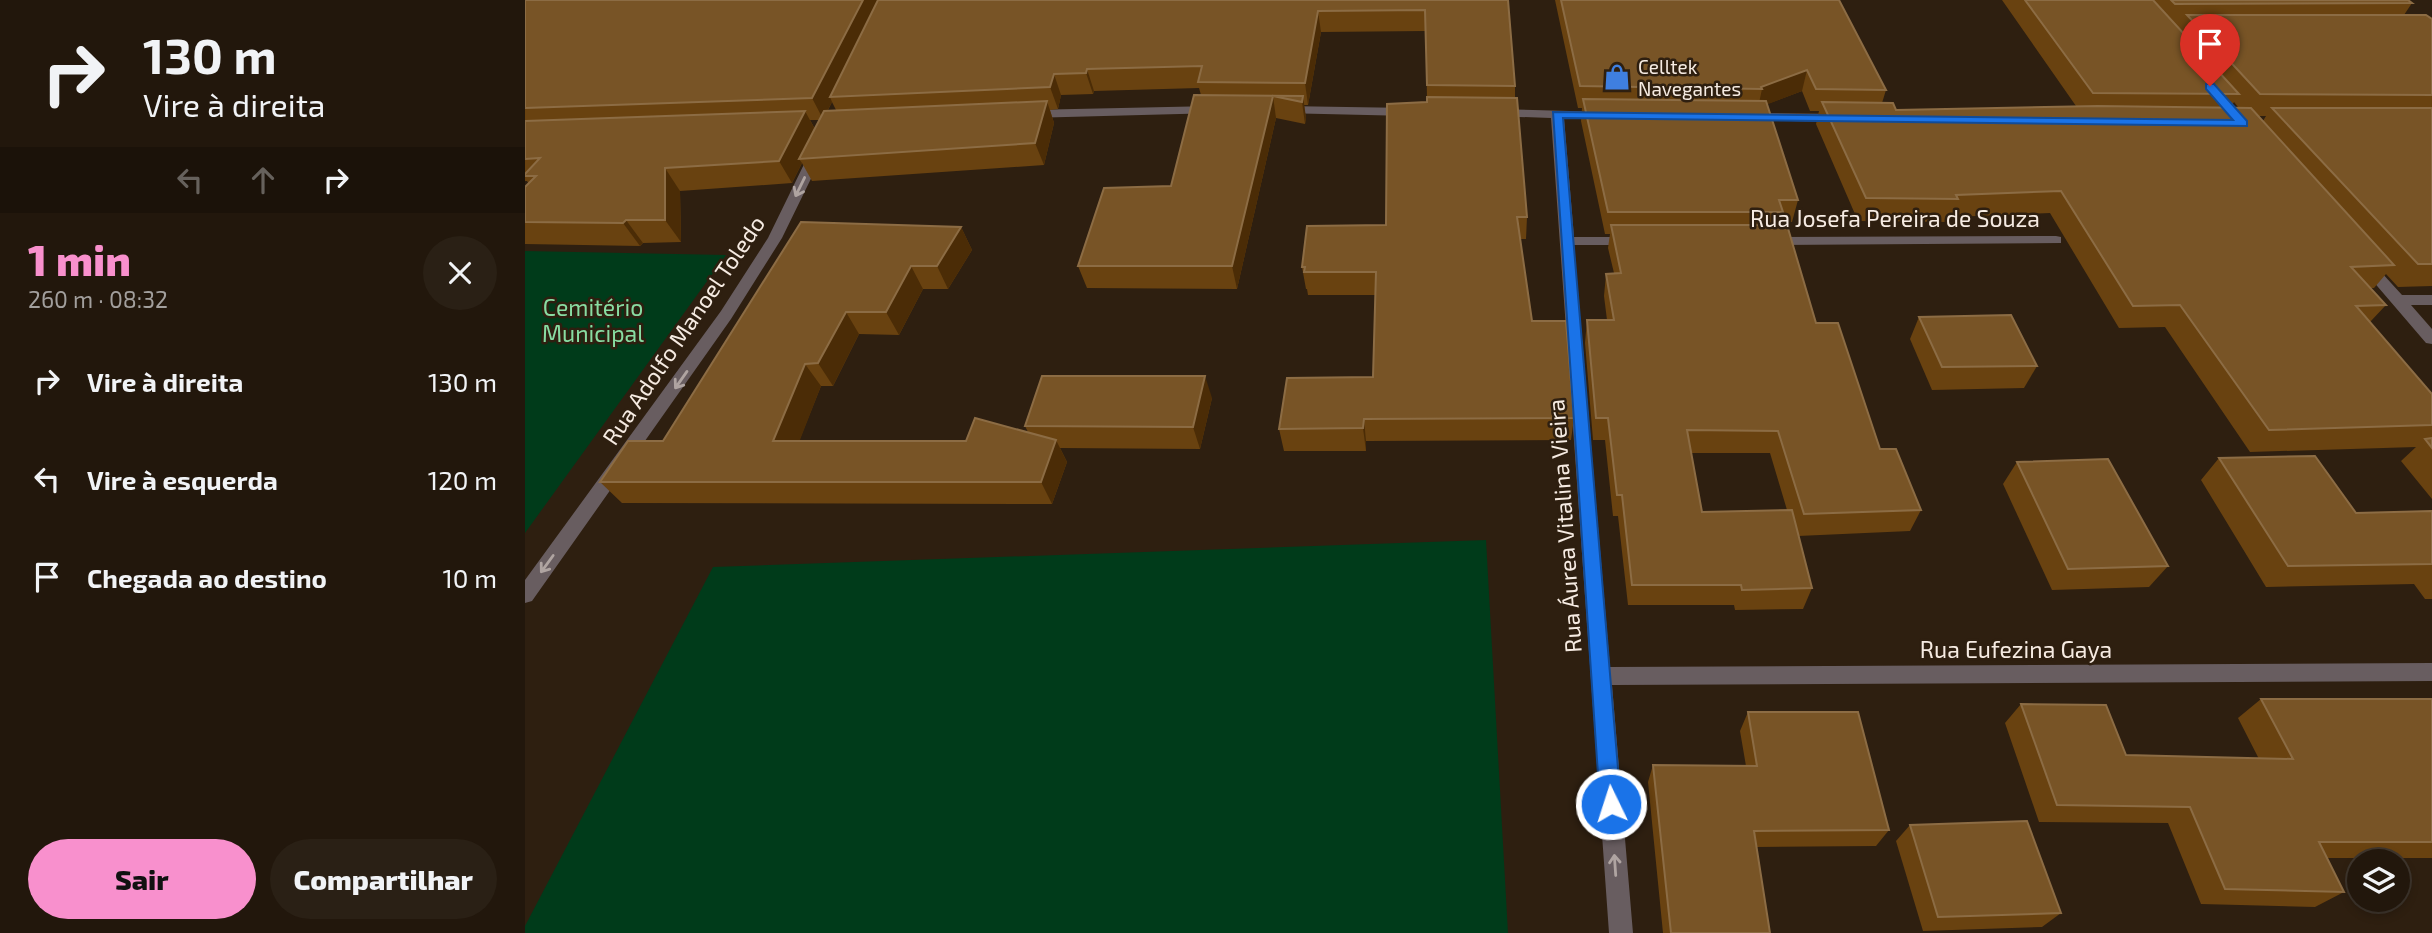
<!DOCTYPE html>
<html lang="pt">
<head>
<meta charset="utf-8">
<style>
  :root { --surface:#22170c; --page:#2a2015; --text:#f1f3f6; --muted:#a29f9d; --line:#3f362d; --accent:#f890cd }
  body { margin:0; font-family:"Exo 2",sans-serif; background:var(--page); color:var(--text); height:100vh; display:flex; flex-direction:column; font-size:26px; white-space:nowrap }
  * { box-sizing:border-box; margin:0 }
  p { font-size:23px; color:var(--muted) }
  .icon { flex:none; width:38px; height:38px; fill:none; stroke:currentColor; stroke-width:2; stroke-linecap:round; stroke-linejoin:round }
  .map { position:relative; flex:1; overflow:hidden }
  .sheet { display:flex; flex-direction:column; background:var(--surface); width:525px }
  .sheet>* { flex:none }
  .top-card { background:#22170c; color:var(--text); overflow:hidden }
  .controls { position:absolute; left:1822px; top:849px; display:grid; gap:14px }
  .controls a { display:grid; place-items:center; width:63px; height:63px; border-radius:50%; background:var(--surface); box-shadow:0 4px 10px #0003,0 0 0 2px var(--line); font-size:35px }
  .pin { position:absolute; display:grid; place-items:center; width:60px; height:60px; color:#fff; margin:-72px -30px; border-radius:50% 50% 50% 0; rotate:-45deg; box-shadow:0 0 7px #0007 }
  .pin .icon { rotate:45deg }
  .me { position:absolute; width:77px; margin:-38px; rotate:356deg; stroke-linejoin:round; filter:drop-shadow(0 0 5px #0008) }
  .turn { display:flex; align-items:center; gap:24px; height:147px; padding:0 28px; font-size:32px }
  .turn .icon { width:91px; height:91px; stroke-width:2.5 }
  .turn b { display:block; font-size:49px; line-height:60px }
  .lanes { display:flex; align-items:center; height:66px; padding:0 28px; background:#0003; justify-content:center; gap:35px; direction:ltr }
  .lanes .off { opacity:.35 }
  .round { display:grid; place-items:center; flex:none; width:74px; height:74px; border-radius:37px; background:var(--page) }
  .overview { display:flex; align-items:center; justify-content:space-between; height:119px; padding:0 28px }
  h1 { font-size:42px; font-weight:800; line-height:52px; color:var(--accent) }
  .cta { display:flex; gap:14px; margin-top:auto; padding:14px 28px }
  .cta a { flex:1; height:80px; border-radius:42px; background:var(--accent); color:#111; font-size:28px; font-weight:800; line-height:80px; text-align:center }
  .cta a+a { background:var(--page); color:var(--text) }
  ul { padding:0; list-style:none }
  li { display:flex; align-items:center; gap:21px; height:98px; padding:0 28px }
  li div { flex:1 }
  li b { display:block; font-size:26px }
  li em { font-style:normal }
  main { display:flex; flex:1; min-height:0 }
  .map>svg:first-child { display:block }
</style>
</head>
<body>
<main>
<section class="sheet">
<div class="top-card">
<div class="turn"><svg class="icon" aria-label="right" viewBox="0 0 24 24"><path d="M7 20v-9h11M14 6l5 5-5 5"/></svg><div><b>130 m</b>Vire à direita</div></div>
<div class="lanes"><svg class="icon off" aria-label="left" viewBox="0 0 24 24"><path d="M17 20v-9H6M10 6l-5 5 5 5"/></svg><svg class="icon off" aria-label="ahead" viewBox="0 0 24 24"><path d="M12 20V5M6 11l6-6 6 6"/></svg><svg class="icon" aria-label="right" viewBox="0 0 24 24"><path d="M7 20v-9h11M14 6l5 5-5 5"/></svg></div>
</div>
<div class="overview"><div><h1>1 min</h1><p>260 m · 08:32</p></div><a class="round"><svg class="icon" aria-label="close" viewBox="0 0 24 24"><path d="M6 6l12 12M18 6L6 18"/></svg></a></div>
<ul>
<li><svg class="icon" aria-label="right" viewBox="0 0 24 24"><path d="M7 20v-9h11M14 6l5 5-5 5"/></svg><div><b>Vire à direita</b></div><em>130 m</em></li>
<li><svg class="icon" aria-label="left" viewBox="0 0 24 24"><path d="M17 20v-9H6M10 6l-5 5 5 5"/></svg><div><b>Vire à esquerda</b></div><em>120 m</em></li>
<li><svg class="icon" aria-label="arrive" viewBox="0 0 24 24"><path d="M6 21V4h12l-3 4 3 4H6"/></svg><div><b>Chegada ao destino</b></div><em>10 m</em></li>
</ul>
<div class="cta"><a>Sair</a><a>Compartilhar</a></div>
</section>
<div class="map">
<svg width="1907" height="933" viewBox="0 0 1907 933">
  <rect width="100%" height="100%" fill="#2e1f10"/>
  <!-- green -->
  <g fill="#003b1a">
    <path d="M 0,251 L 201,255 L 0,533 Z"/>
    <path d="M 961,540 L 983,933 L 0,933 L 0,926 L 188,567 Z"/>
  </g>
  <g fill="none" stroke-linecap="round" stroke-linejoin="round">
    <!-- street -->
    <g fill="#685d60" fill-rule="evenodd">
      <path d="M 689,106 L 693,107 L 693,113 L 503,118 L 497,114 L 503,110 Z"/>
      <path d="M 759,106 L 885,108 L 891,112 L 885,116 L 755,113 L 755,107 Z"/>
      <path d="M 969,109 L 1081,112 L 1083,115 L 1077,119 L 1039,118 L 1049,237 L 1105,237 L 1112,241 L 1105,245 L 1049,245 L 1085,667 L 1907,663 L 1907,681 L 1087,685 L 1108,933 L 1084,933 L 1026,118 L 965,116 L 965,110 Z"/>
      <path d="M 1224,113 L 1315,114 L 1321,118 L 1315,122 L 1220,120 L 1218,117 Z"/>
      <path d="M 292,148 L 299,152 L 257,238 L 206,319 L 7,601 L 0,603 L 0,580 L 196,311 L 243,238 L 285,152 Z"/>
      <path d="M 1531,236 L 1536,237 L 1536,243 L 1245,245 L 1238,241 L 1245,237 Z"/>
      <path d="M 1840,258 L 1845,260 L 1877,295 L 1907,295 L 1907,305 L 1886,305 L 1907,329 L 1907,344 L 1901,343 L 1835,266 L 1833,263 L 1835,260 Z"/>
    </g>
  </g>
  <!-- wall -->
  <g fill="#694210" fill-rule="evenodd">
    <path d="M 0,0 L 983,0 L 990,86 L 990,98 L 1002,217 L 1001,239 L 995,239 L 1007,321 L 1049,418 L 1046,440 L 841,441 L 841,451 L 759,451 L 754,429 L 848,377 L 850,295 L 783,295 L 782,289 L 781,289 L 777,267 L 861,225 L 902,102 L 901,31 L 796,32 L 783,105 L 779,105 L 781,118 L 780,124 L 751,118 L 712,289 L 562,288 L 553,266 L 646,186 L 676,95 L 674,88 L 569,91 L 568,94 L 536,95 L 533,109 L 525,110 L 529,123 L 519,165 L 287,181 L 277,163 L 267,183 L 155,191 L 156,242 L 118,243 L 115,246 L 0,244 L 0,187 L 4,184 L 2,181 L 0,181 ZM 307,102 L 311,110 L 303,110 ZM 285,120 L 294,120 L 290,129 Z"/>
    <path d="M 1030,0 L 1314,0 L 1361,90 L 1357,103 L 1371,110 L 1551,106 L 1477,0 L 1883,0 L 1887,3 L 1879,15 L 1907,19 L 1907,286 L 1873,287 L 1861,274 L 1849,288 L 1845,288 L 1861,305 L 1845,322 L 1907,394 L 1907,499 L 1876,461 L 1891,447 L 1725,452 L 1640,327 L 1594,328 L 1525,213 L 1426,217 L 1424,222 L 1333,221 L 1291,124 L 1294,111 L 1285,111 L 1277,91 L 1242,104 L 1273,200 L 1267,222 L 1255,222 L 1254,225 L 1291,323 L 1355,449 L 1396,510 L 1385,531 L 1273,536 L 1287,588 L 1278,609 L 1210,610 L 1209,605 L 1103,605 L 1093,516 L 1088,516 L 1080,440 L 1068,440 L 1060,343 L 1062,320 L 1082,320 L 1079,296 L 1081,274 L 1089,273 L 1083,248 L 1085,234 L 1080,234 L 1056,121 L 1057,108 L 1053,108 ZM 1709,102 L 1713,107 L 1706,107 ZM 1734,116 L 1741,116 L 1738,121 ZM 1166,453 L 1245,453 L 1262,510 L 1177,512 Z"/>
    <path d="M 436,227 L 447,250 L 423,289 L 398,289 L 374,335 L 334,334 L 308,386 L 296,386 L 274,441 L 441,441 L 503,432 L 500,426 L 687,398 L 675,449 L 535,448 L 542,462 L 527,504 L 97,503 L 75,482 L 138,441 Z"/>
    <path d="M 1394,317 L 1512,366 L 1499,388 L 1407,390 L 1385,339 Z"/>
    <path d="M 1694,458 L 1831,513 L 1907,511 L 1907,599 L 1900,599 L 1889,584 L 1741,587 L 1676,480 Z"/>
    <path d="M 1492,462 L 1643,566 L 1624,587 L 1527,590 L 1478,484 Z"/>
    <path d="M 1736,699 L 1907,699 L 1907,858 L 1802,858 L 1819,892 L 1790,907 L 1676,904 L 1643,823 L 1514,822 L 1480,723 L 1496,704 L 1601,755 L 1734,759 L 1713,718 Z"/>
    <path d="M 1223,712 L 1364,830 L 1351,846 L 1231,847 L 1245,933 L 1138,933 L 1123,782 L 1128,765 L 1221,766 L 1215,731 Z"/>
    <path d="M 1385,825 L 1536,913 L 1517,927 L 1398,931 L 1371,841 Z"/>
  </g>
  <!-- shaded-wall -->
  <g fill="#4b2c06">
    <path d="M 338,0 L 359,0 L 305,97 L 307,102 L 298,119 L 287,98 Z"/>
    <path d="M 793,11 L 796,32 L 783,105 L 780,83 Z"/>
    <path d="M 562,69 L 569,91 L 568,94 L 561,73 Z"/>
    <path d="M 1282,70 L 1277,91 L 1233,108 L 1237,89 L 1236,87 Z"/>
    <path d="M 529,74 L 536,95 L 533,109 L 525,87 Z"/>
    <path d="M 748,96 L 751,118 L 712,289 L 707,266 Z"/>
    <path d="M 778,96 L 781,118 L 780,124 L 777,102 Z"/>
    <path d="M 522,101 L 529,123 L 519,165 L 510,143 Z"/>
    <path d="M 280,111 L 292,133 L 274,159 L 277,163 L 267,183 L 254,161 Z"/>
    <path d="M 140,168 L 155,191 L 156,242 L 140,220 Z"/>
    <path d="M 101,220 L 118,243 L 115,246 L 98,223 Z"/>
    <path d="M 436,227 L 447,250 L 423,289 L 412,266 Z"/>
    <path d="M 386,266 L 398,289 L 374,335 L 361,312 Z"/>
    <path d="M 321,312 L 334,334 L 308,386 L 293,363 Z"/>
    <path d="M 280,364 L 296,386 L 266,463 L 248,441 Z"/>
    <path d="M 680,376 L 687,398 L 675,449 L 668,427 Z"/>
    <path d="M 839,419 L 841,441 L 841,451 L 838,428 Z"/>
    <path d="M 531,440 L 542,462 L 527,504 L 516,482 Z"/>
  </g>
  <!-- building -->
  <g fill="#785426" stroke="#8c6c44" stroke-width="2">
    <path d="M 0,0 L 338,0 L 287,98 L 0,108 Z"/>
    <path d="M 353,0 L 983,0 L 990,86 L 902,85 L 900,10 L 793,11 L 780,83 L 673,82 L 677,66 L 562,69 L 561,73 L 529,74 L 525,87 L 305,97 Z"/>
    <path d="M 1036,0 L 1314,0 L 1361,90 L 1291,89 L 1282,70 L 1236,87 L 1237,89 L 1055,86 Z"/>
    <path d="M 1500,0 L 1628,0 L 1714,94 L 1568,93 Z"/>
    <path d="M 1646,0 L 1883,0 L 1887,3 L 1650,4 Z"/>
    <path d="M 1662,15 L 1901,15 L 1907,19 L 1907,95 L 1735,94 Z"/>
    <path d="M 669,95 L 778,96 L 777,102 L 748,96 L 707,266 L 553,266 L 579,188 L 646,186 Z"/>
    <path d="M 902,97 L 992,98 L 1002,217 L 992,217 L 1007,321 L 1041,321 L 1049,418 L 839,419 L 838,428 L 754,429 L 762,378 L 848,377 L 851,272 L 779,272 L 780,267 L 777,267 L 782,226 L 861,225 L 862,104 L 902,102 Z"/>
    <path d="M 1058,99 L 1241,101 L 1273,200 L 1254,200 L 1258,212 L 1083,212 Z"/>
    <path d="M 522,101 L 510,143 L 274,159 L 299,111 Z"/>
    <path d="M 1297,102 L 1368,103 L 1371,110 L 1573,106 L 1726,108 L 1869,265 L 1826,267 L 1861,305 L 1831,306 L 1907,394 L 1907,425 L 1744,430 L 1655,305 L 1608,306 L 1536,191 L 1431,195 L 1433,199 L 1341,198 Z"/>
    <path d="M 1747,108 L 1907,108 L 1907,264 L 1893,264 Z"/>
    <path d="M 280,111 L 254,161 L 140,168 L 140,220 L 101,220 L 98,223 L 0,222 L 0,187 L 11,176 L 0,176 L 0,174 L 15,158 L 0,159 L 0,121 Z"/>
    <path d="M 276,222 L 436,227 L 412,266 L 386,266 L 361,312 L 321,312 L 293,363 L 280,364 L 248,441 L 441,441 L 450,418 L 531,440 L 516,482 L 75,482 L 103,441 L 138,441 Z"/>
    <path d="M 1086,225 L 1262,225 L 1291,323 L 1313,323 L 1355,449 L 1371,449 L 1396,510 L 1279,514 L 1253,431 L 1162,430 L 1177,512 L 1267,510 L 1287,588 L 1217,590 L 1216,585 L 1107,585 L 1097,495 L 1092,495 L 1083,418 L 1071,418 L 1062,320 L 1089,320 L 1081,274 L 1096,273 Z"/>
    <path d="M 1486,315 L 1512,366 L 1417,367 L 1394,317 Z"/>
    <path d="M 517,376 L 680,376 L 668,427 L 500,426 Z"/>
    <path d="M 1907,438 L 1907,448 L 1900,439 Z"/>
    <path d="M 1790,456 L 1831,513 L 1907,511 L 1907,564 L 1763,566 L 1694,458 Z"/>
    <path d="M 1583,459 L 1643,566 L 1543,569 L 1492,462 Z"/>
    <path d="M 1736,699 L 1907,699 L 1907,842 L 1794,842 L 1819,892 L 1700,889 L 1665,807 L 1532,805 L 1496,704 L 1581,705 L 1601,755 L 1768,759 Z"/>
    <path d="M 1223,712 L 1333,712 L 1364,830 L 1229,831 L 1245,933 L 1146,933 L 1128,765 L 1232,766 Z"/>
    <path d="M 1502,821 L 1536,913 L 1413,917 L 1385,825 Z"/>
  </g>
  <!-- one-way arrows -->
  <defs><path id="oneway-shaft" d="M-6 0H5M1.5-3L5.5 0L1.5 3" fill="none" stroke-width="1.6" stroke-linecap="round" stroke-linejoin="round" transform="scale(1.75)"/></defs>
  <g stroke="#afa4a1">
    <use href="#oneway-shaft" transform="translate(275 187) rotate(116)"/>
    <use href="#oneway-shaft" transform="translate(156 380) rotate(125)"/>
    <use href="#oneway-shaft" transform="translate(22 564) rotate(126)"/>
    <use href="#oneway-shaft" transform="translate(1090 865) rotate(-94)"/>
  </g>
  <!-- route -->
  <path fill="#1a73e8" stroke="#114b97" stroke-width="2" d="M 1681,84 L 1689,84 L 1722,121 L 1722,126 L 1038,118 L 1096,804 L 1093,811 L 1086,814 L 1078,811 L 1075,804 L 1028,112 L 1708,120 L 1681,89 Z"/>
  <!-- icons -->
  <defs>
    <g id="shop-bare" transform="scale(2.1)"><path d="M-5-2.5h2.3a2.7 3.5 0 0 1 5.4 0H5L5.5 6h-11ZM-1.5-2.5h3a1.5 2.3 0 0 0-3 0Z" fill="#3f7fe0" stroke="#2e1f10" stroke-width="2.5" paint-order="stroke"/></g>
  </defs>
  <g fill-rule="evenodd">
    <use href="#shop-bare" x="1092" y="77"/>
  </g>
  <g text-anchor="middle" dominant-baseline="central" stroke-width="5" stroke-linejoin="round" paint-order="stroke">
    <!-- far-poi labels -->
    <g font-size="19" fill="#f6ebe2" stroke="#2e1f10" text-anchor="start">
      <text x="1113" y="66">Celltek<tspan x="1113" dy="22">Navegantes</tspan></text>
    </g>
    <!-- street labels -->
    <g font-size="23" fill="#f6ebe2" stroke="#2e1f10">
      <text x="1370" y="218">Rua Josefa Pereira de Souza</text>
      <text transform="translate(158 330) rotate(-56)">Rua Adolfo Manoel Toledo</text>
      <text transform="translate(1039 526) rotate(-94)">Rua Áurea Vitalina Vieira</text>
      <text x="1491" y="649">Rua Eufezina Gaya</text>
    </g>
    <!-- park labels -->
    <g font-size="23" fill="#88dca2" stroke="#2e1f10">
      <text x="68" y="307">Cemitério<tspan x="68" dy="26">Municipal</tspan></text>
    </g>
  </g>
</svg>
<div class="controls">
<a><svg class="icon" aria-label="layers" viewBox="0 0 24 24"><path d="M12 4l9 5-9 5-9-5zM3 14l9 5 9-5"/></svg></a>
</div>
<div class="pin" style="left:1685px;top:86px;background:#d93025"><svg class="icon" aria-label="arrive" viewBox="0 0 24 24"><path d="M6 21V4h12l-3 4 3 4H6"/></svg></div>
<svg class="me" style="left:1086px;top:804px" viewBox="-20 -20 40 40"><circle r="17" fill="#1a73e8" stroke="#fff" stroke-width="3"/><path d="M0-11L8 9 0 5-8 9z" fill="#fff"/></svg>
</div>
</main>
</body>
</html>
